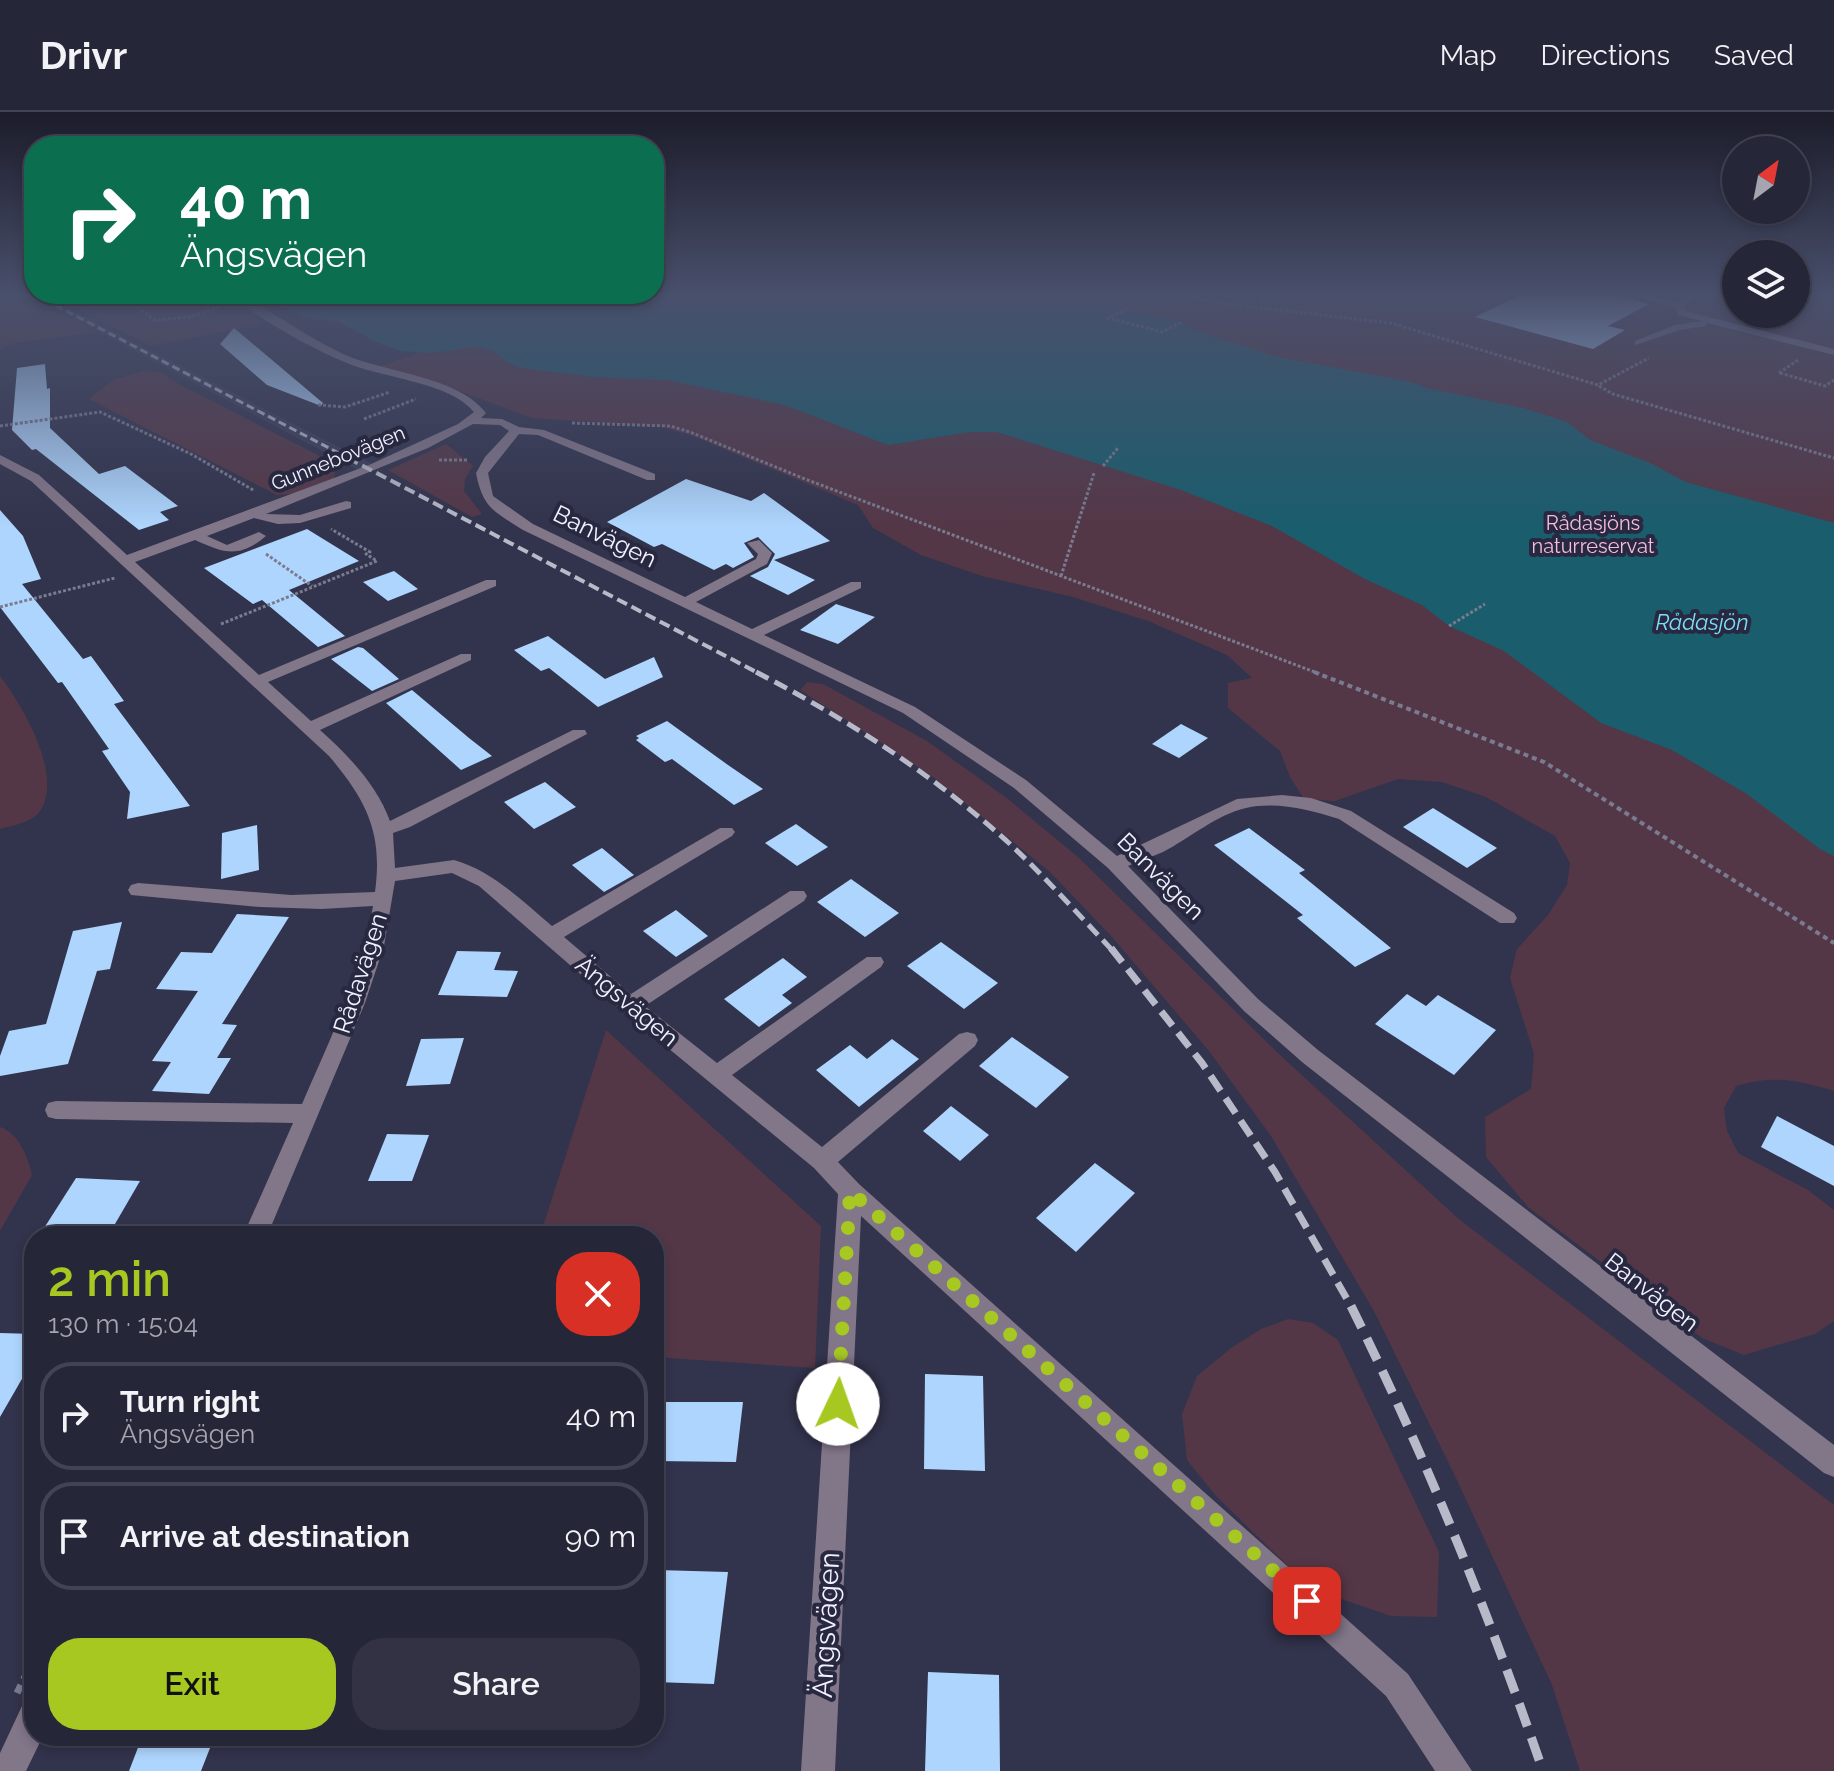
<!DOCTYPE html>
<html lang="en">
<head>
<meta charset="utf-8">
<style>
  :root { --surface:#262639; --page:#323244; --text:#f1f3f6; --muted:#a4a5ae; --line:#424353; --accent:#a6c821 }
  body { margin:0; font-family:Raleway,sans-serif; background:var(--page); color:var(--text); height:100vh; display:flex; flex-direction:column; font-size:30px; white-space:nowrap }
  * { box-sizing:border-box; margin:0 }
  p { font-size:26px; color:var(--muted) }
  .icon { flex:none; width:44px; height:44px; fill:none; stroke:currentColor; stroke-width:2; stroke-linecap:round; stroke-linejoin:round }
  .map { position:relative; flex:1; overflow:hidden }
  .side { position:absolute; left:24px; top:1114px; width:640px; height:520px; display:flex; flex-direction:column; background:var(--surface); border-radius:32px; box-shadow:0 4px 12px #0003,0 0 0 2px var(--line) }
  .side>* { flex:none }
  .top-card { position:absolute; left:24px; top:24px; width:640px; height:168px; border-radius:32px; box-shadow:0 4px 12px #0003,0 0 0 2px var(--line); background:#0b6e4f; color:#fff; overflow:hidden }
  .needle { width:52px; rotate:32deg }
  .buttons { position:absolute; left:1722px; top:24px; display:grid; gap:16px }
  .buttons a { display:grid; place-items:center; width:88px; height:88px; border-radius:50%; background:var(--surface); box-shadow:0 4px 12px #0003,0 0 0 2px var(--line); font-size:40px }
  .pin { position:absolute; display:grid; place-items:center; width:68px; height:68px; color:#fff; margin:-34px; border-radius:16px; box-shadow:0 4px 12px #0006 }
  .me { position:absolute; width:88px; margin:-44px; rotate:3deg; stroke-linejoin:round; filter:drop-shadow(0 0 6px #0008) }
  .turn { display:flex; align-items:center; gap:28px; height:168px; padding:0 24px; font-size:36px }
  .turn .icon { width:104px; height:104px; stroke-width:2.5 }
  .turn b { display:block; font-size:56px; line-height:68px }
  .round { display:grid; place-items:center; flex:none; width:84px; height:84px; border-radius:32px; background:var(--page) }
  .headline { display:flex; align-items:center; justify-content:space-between; height:136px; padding:0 24px }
  h1 { font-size:48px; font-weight:600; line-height:60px; color:var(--accent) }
  .cta { display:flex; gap:16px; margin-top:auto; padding:16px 24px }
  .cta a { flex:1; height:92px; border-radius:32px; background:var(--accent); color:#111; font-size:32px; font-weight:600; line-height:92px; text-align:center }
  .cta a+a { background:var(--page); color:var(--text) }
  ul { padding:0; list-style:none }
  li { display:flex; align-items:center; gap:24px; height:108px; margin:0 16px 12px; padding:0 8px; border:4px solid var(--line); border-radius:32px }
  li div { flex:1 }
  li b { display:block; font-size:30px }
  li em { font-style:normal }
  header { display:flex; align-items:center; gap:48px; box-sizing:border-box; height:112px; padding:0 40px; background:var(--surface); border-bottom:2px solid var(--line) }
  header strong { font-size:38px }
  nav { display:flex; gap:44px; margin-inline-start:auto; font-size:28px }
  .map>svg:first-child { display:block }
</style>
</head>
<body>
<header>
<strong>Drivr</strong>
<nav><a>Map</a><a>Directions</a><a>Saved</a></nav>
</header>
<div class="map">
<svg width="1834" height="1659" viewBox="0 0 1834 1659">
  <rect width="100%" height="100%" fill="#32334c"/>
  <!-- built -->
  <path fill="#3c3d5b" d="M 27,182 L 41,182 L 372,352 L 358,358 Z"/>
  <!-- green -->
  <g fill="#543747">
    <path d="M 0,182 L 27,182 L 96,220 L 16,231 L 0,237 Z"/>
    <path d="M 47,182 L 221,182 L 254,201 L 261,212 L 151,234 Z"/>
    <path d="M 267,182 L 1736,182 L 1736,202 L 1796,202 L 1796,182 L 1834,182 L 1834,979 C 1797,968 1774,963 1736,974 L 1724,996 L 1727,1019 L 1738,1041 L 1808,1078 L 1834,1098 L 1834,1209 L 1815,1222 L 1744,1243 L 1702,1226 L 1528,1095 L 1486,1045 L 1485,1005 L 1531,977 L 1534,942 L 1510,866 L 1517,837 L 1548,803 L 1567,773 L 1570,751 L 1555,724 L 1486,685 L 1442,670 L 1398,667 L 1335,689 L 1304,687 L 1290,665 L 1280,639 L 1228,596 L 1228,571 L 1252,566 L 1227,543 L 1148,509 L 1073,485 L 982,464 L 921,443 L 873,416 L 858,393 L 693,324 L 662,315 L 532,306 L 451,276 L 375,256 L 418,241 Z"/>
    <path d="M 143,259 L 160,260 L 176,271 L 316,342 L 337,355 L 333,368 L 295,382 L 277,383 L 89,287 L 113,268 Z"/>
    <path d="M 446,332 L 473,354 L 465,367 L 464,379 L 482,402 L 472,405 L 388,358 Z"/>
    <path d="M 0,564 C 22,593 64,663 40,699 C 32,711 13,713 0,717 Z"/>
    <path d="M 807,570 L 823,572 L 927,629 L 1008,687 L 1078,745 L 1281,944 L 1460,1108 L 1834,1393 L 1834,1659 L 1580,1659 L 1552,1573 L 1457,1368 L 1374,1199 L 1271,1024 L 1209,939 L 1112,825 L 1050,760 L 933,665 L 800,578 Z"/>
    <path d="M 606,918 L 821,1114 L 815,1256 L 654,1245 L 654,1124 L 540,1124 Z"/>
    <path d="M 0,1015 C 19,1021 28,1046 32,1063 L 0,1119 Z"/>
    <path d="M 1288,1207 L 1313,1211 L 1338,1228 L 1439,1440 L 1437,1505 L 1391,1504 L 1338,1486 L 1294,1460 L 1216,1384 L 1187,1348 L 1182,1302 L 1197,1264 L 1231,1236 L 1261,1217 Z"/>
  </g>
  <!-- water -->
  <path fill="#1a5d6d" d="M 261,182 L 1065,182 L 1182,210 C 1207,229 1243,230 1272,244 L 1412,270 L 1427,276 L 1523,296 L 1567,310 L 1590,328 L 1650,351 L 1686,370 L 1834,411 L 1834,744 L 1820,737 L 1747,682 L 1672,638 L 1601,611 L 1504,539 L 1449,514 L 1422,493 L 1365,467 L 1272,414 L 1181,378 L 997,320 L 970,320 L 888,333 L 785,293 L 667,268 L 595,265 L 520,256 L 505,249 L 495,240 L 479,235 L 429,241 L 401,239 L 376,230 L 338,209 L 307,206 Z"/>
  <!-- building -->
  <g fill="#aed5fd">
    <path d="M 1523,182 L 1610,182 L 1649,192 L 1608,214 L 1625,218 L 1593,237 L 1475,205 Z"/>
    <path d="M 234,216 L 323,291 L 321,294 L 267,273 L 220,232 Z"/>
    <path d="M 45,252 L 47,277 L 50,276 L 50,316 L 99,362 L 125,354 L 178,394 L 160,400 L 169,408 L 139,418 L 36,337 L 32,338 L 12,318 L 17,256 Z"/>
    <path d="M 686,367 L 751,389 L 764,381 L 830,429 L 774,448 L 815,468 L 788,483 L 750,464 L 768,455 L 775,442 L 758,425 L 744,431 L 754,445 L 733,456 L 726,452 L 714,458 L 662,432 L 654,435 L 607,410 Z"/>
    <path d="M 0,398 L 23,424 L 41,467 L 22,472 L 83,547 L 91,544 L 124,589 L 114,592 L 190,694 L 127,707 L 130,680 L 102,639 L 109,637 L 62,570 L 58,571 L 0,495 Z"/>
    <path d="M 307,417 L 359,449 L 289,478 L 345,524 L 318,535 L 262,488 L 253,492 L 204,456 Z"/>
    <path d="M 394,459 L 418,477 L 388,489 L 363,470 Z"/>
    <path d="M 836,492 L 875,505 L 838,532 L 800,518 Z"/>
    <path d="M 548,524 L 605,567 L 654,545 L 663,565 L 598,595 L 549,556 L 541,559 L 514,538 Z"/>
    <path d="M 358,535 L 363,536 L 399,567 L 372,579 L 331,547 Z"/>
    <path d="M 412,578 L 469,626 L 492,644 L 461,658 L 386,591 Z"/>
    <path d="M 667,609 L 728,653 L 763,677 L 734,693 L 672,647 L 665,650 L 636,628 L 639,626 L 636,624 Z"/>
    <path d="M 1181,612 L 1208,626 L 1179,646 L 1152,632 Z"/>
    <path d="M 545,670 L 576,695 L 534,717 L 504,690 Z"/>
    <path d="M 1433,696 L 1497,736 L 1467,756 L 1403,715 Z"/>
    <path d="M 796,712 L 828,735 L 797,754 L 765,731 Z"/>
    <path d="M 257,713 L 259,758 L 221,767 L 222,721 Z"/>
    <path d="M 1249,716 L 1305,758 L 1299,761 L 1391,836 L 1355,855 L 1297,806 L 1303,803 L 1214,733 Z"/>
    <path d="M 602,736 L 634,763 L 604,780 L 572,753 Z"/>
    <path d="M 851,767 L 899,801 L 865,825 L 817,790 Z"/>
    <path d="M 676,798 L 708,824 L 676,845 L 643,819 Z"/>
    <path d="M 237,802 L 289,805 L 222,912 L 237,913 L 217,946 L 231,946 L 209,982 L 152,979 L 171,950 L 152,949 L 198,879 L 156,877 L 181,840 L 212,841 Z"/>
    <path d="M 122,810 L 110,857 L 97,859 L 68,952 L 0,964 L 0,944 L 9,919 L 46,912 L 73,819 Z"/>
    <path d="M 941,830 L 998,871 L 964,897 L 907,854 Z"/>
    <path d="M 457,839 L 501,840 L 494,858 L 518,859 L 507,885 L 438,883 Z"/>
    <path d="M 783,846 L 807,865 L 782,883 L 792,891 L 759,915 L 724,887 Z"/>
    <path d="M 1407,882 L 1426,894 L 1438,883 L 1496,918 L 1454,963 L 1375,912 Z"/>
    <path d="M 1012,925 L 1069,965 L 1036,996 L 979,954 Z"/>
    <path d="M 464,926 L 450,972 L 406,974 L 421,927 Z"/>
    <path d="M 892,927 L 919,947 L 859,995 L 816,958 L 850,933 L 867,947 Z"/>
    <path d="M 951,994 L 989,1023 L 960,1049 L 923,1019 Z"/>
    <path d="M 1777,1004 L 1834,1034 L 1834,1074 L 1761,1035 Z"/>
    <path d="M 387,1022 L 429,1023 L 412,1069 L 368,1069 Z"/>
    <path d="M 1095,1051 L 1135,1081 L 1076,1140 L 1036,1106 Z"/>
    <path d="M 76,1066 L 140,1069 L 108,1124 L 39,1124 Z"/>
    <path d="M 0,1221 L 34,1222 L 34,1246 L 0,1305 Z"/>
    <path d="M 925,1262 L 983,1264 L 985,1359 L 924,1357 Z"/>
    <path d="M 654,1290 L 743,1290 L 736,1350 L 654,1349 Z"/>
    <path d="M 657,1458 L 728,1460 L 714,1572 L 654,1570 Z"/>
    <path d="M 928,1560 L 999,1563 L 1000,1659 L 925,1659 Z"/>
    <path d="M 139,1633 L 210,1636 L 201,1659 L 129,1659 Z"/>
  </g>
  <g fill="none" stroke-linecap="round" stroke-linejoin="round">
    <!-- path-far2 -->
    <g stroke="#7a7b90" stroke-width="3" stroke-dasharray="3 2" stroke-linecap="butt">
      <path d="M 122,182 L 154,208 L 190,205 L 222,194"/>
      <path d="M 1176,182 L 1220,191 L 1391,211 L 1598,273 L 1649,246"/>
      <path d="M 1260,182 L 1264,191 L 1272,196"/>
      <path d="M 1127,197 L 1108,206 L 1162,220 L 1182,210"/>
      <path d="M 1779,261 L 1798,248"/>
      <path d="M 1780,261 L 1825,274 L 1834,268"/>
      <path d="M 1599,274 L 1613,282 L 1834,346"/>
      <path d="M 318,293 L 345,295 L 390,280"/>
      <path d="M 364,307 L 416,287"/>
      <path d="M 572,311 L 670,314 L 690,320 L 805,367 L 1320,562"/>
      <path d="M 0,314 L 100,300 L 191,342 L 255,379"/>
      <path d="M 439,348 L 469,348"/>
      <path d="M 1103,354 L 1118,336"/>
      <path d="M 266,442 L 312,474"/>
      <path d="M 1061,464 L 1094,361"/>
      <path d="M 0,495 L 115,466"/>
      <path d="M 221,512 L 377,449 L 366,442 L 370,440 L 331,417"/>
      <path d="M 1449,514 L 1485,492"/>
    </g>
    <!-- path-far1 -->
    <path stroke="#7a7b90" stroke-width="4" stroke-dasharray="5 4" stroke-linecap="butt" d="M 1314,560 L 1544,650 L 1834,831"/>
    <!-- path -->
    <path stroke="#7a7b90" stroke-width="7" stroke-dasharray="9 6" stroke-linecap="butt" d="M 17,1581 L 34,1546"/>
    <!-- minor -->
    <g fill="#827689" fill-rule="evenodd">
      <path d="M 228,182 L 240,182 C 274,201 306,224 341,241 C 383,261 457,263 486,301 L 481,306 L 502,307 L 519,315 L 544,318 L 655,362 L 655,368 L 647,368 L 538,323 L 519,322 L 488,361 L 493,384 L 533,412 L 685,485 L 756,447 L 758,442 L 747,431 L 759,428 L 772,441 L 767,452 L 696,490 L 752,517 L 851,470 L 861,470 L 861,476 L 764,523 L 915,595 L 1026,668 L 1117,744 L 1237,687 L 1282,683 L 1311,686 L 1351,699 L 1514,801 L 1517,806 L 1514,811 L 1500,811 L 1339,707 C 1310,698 1277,689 1246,696 C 1216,703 1190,726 1163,740 C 1152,745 1139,749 1128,754 L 1258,887 L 1318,938 L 1834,1333 L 1834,1365 L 1824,1361 L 1302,950 L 1244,899 L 1108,756 L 1014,676 L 903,601 L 523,418 C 494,399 483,397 476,361 L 485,345 L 509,319 L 500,313 L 473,312 L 428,336 L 266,402 L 300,403 L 346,389 L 351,390 L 351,396 L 300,411 L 278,412 L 254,406 L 207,424 L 227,433 L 259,420 L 266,424 C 239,447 224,441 195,428 L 135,450 L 259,563 L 486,468 L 496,468 L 496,474 L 268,570 L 311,609 L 461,542 L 471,542 L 471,548 L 320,618 C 348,643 377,673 390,709 L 573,618 L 585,618 L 587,622 L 410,715 L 393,721 L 395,756 L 454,748 C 493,759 522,789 552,814 L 720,716 L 732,716 L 735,720 L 732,724 L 564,825 L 631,882 L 790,779 L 804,779 L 807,784 L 804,789 L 645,894 L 717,951 L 867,845 L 881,845 L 884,850 L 881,855 L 732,963 L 822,1035 L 959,922 L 967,920 L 975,922 L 978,928 L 975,934 L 838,1050 L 859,1072 L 1408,1562 L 1472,1659 L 1435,1659 L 1386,1584 L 861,1104 L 835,1659 L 801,1659 L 838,1082 L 814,1056 L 623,899 L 479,774 L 452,761 L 395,769 L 384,834 L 365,891 L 267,1124 L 243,1124 L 293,1011 L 56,1007 L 48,1005 L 45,998 L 48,991 L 56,989 L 302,992 C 329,929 362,863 373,794 L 322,797 L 260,795 L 131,783 L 128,778 L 131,773 L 138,771 L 291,783 L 375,780 C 383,721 367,689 329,644 L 31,369 L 0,352 L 0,343 L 39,363 L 127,443 L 369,353 L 458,312 L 474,300 C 450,270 382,266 347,251 C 306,234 263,209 228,182 Z"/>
      <path d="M 1628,182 L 1645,182 L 1677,191 L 1686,182 L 1696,182 L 1684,195 L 1685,199 L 1834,237 L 1834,243 L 1707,211 L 1706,214 L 1680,218 L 1635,233 L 1635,229 L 1675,213 L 1702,209 L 1678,203 L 1675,196 Z"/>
      <path d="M 34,1590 L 34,1624 L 43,1624 L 26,1659 L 0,1659 L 0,1641 L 22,1594 Z"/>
    </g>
    <!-- rail-far4 -->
    <path stroke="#b8baca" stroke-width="3" stroke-dasharray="8 4" stroke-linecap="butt" d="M 34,182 L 352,348"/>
    <!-- rail-far3 -->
    <path stroke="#b8baca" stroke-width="4" stroke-dasharray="11 5" stroke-linecap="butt" d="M 348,346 L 760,562"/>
    <!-- rail-far2 -->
    <path stroke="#b8baca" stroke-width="5" stroke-dasharray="14 7" stroke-linecap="butt" d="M 756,560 C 847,607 934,663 1010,732 C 1046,766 1079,803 1112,838"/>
    <!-- rail-far1 -->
    <path stroke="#b8baca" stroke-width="7" stroke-dasharray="18 9" stroke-linecap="butt" d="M 1111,836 L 1202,951 L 1275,1060 L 1352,1196"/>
    <!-- rail -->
    <path stroke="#b8baca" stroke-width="9" stroke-dasharray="24 12" stroke-linecap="butt" d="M 1351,1194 C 1426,1345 1488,1500 1543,1659"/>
  </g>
  <!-- sky -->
  <linearGradient id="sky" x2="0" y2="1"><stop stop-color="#1c1c2a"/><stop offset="0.44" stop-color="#49506c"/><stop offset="1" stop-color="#49506c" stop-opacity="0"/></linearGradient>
  <rect width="1834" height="415" fill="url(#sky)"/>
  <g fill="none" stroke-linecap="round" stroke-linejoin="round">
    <!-- route -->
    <path stroke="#a6c821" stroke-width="14" stroke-dasharray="0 25.2" d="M 838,1292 L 850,1079 L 1307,1489"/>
  </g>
  <g text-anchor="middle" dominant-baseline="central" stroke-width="8" stroke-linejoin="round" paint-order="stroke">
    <!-- far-street labels -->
    <g font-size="20" fill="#f0f2ff" stroke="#282941">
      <text transform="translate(338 346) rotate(-22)">Gunnebovägen</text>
    </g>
    <!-- far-park labels -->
    <g font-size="20" fill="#f8bcdc" stroke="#282941">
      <text x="1593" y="411">Rådasjöns<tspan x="1593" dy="23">naturreservat</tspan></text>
    </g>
    <!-- far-water labels -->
    <g font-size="22" font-style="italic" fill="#7cdef9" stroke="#282941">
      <text x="1702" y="510">Rådasjön</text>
    </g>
    <!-- street labels -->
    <g font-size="24" fill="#f0f2ff" stroke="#282941">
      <text transform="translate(605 424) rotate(26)">Banvägen</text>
      <text transform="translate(1161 764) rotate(45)">Banvägen</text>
      <text transform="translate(360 861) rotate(-72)">Rådavägen</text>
      <text transform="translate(627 889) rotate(40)">Ängsvägen</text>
      <text transform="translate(1652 1180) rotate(38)">Banvägen</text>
    </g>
    <!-- near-street labels -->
    <g font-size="28" fill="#f0f2ff" stroke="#282941">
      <text transform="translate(826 1513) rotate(-87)">Ängsvägen</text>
    </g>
  </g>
</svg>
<div class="buttons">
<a><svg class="needle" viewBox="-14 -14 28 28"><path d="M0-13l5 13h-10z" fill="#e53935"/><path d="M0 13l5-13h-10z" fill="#a4a5ae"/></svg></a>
<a><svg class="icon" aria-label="layers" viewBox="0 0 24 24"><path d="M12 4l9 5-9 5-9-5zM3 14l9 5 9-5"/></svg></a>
</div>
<div class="pin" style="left:1307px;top:1489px;background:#d93025"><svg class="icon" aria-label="arrive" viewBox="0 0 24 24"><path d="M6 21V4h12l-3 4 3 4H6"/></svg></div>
<svg class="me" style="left:838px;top:1292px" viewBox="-20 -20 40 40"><circle r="19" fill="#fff"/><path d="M0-13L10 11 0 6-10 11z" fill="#a6c821"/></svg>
<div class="top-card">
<div class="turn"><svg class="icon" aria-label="right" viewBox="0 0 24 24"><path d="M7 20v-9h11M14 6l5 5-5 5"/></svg><div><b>40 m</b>Ängsvägen</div></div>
</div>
<section class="side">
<div class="headline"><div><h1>2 min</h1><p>130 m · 15:04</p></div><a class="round" style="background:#d93025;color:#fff"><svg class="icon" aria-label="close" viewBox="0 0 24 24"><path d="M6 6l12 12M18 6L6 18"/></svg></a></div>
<ul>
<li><svg class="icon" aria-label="right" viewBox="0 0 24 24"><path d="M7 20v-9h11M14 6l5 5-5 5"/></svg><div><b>Turn right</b><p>Ängsvägen</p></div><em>40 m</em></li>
<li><svg class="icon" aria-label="arrive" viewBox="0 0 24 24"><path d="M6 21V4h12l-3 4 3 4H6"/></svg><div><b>Arrive at destination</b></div><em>90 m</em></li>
</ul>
<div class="cta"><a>Exit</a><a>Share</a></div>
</section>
</div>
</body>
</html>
